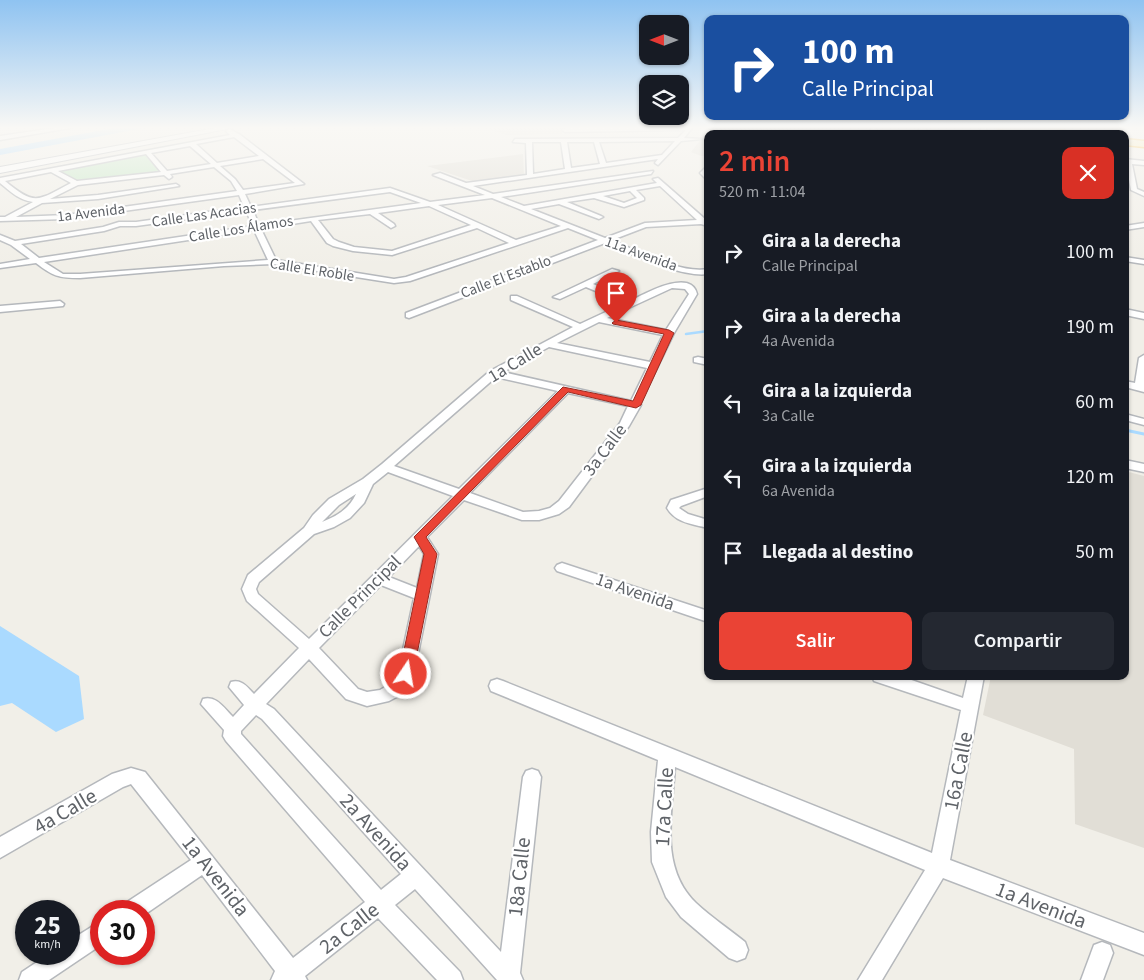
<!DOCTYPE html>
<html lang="es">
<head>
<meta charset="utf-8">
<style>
  :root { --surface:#171b24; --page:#242831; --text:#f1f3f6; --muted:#9ea1a6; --accent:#ea4335 }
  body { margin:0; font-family:"Source Sans 3",sans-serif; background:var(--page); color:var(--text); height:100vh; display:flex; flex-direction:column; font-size:19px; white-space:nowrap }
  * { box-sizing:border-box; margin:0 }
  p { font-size:16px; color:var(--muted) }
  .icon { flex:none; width:28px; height:28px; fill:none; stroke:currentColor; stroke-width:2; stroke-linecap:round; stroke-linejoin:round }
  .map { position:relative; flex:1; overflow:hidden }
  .side { position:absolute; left:704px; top:130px; width:425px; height:550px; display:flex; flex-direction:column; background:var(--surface); border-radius:10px; box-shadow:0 1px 4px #0004 }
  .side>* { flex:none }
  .top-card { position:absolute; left:704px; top:15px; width:425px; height:105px; border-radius:10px; box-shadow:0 1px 4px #0004; background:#1a4fa0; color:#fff; overflow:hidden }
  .needle { width:32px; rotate:270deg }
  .controls { position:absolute; left:639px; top:15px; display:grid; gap:10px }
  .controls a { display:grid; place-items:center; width:50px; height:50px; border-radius:10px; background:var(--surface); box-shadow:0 1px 4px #0004; font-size:25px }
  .speed { position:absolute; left:15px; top:900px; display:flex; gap:10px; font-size:25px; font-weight:700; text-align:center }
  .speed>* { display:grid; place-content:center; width:65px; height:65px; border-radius:50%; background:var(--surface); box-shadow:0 1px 4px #0004; line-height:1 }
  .speed small { font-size:12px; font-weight:400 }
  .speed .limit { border:8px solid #d22; background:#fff; color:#111 }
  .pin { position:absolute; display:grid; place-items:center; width:42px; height:42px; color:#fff; margin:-51px -21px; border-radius:50% 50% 50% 0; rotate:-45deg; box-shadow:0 0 5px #0007 }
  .pin .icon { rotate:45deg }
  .me { position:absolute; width:55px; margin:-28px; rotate:12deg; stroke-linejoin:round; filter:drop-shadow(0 0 4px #0008) }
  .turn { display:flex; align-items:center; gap:18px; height:105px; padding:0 15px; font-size:22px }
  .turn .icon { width:65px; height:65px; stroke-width:2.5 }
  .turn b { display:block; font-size:35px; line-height:42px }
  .round { display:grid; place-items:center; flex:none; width:52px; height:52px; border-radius:10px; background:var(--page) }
  .headline { display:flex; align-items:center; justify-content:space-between; height:85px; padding:0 15px }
  h1 { font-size:30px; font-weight:600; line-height:38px; color:var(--accent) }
  .cta { display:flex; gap:10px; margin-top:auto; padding:10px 15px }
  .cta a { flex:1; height:58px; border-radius:10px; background:var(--accent); color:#fff; font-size:20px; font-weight:600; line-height:58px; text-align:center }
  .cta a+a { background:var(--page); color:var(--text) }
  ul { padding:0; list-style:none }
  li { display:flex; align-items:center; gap:15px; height:75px; padding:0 15px }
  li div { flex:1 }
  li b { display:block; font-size:19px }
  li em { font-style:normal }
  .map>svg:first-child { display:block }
</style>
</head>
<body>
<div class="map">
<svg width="1144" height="980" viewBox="0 0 1144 980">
  <rect width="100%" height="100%" fill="#f1efe8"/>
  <!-- education -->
  <g fill="#e1ded6">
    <path d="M 486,128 L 639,128 L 562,129 L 562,134 L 506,135 Z"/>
    <path d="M 710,128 L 842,128 L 790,129 L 788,132 L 773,131 L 775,134 L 708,134 L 707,156 L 701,156 L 691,152 Z"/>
    <path d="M 523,154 L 524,175 L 478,183 L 427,166 Z"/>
    <path d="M 1125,471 L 1144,476 L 1144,848 L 1075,824 L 1074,749 L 983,715 L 991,676 L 1125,676 Z"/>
  </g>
  <!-- green -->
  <path fill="#c5e8c5" d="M 144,154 L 160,172 L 77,181 L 56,170 Z"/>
  <!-- water -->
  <g fill="#aadaff">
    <path d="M 114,128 L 144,128 L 0,155 L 0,149 Z"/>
    <path d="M 0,626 L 79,676 L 84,719 L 56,732 L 12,703 L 0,706 Z"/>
  </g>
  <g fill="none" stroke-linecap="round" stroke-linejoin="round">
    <!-- stream-far1 -->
    <path stroke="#aadaff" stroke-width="2.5" d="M 686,334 L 708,331"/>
    <!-- stream -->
    <path stroke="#aadaff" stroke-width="3" d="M 1125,430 L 1144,434"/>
    <!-- minor casing -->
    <g stroke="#b5b8bc" stroke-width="3">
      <g id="minor">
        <path d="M 55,128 L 70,128 L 0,140 L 0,136 Z"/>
        <path d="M 567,128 L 692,128 L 684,138 L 702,139 L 681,141 L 658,165 L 655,163 L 658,159 L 473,186 L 493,194 L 653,171 L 651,174 L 501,197 L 524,206 L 657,183 L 653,179 L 658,178 L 705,219 L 708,219 L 708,226 L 701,224 L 646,227 L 612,240 C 637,251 680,274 708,269 L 708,274 C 681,278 631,253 605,243 L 409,318 L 406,317 L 406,313 L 598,240 L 568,228 L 410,281 L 394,283 L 273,264 L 224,266 L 80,278 C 58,278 53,276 36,263 L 0,268 L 0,264 L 30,259 L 11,245 L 0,240 L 0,235 L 15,241 L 103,227 L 119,222 L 136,222 L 244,207 L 239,195 L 66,219 L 0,221 L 0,217 L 5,217 L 33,202 C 19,200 11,192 0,183 L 0,178 L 230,135 L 226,131 L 229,129 L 239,134 L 304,184 L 245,194 L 251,207 L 390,188 L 430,202 L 485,195 L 433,175 L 440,173 L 466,183 L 527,175 L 526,143 L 513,142 L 515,139 L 678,138 L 686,130 L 565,132 L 562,130 ZM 234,137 L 259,156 L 217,163 L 196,144 ZM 675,141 L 662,155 L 606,163 L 599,142 ZM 532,142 L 561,142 L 565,169 L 533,174 ZM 567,142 L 594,142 L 600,164 L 571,168 ZM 190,146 L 211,164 L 167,171 L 151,153 ZM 146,154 L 161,172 L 77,181 L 58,171 ZM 263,159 L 295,183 L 243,190 L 235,179 L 220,166 ZM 214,167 L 231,181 L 237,191 L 66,215 L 16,217 L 42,203 L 98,199 L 179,186 L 176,184 L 98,195 L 50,199 L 78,185 L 164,175 L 169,179 L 172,177 L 170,174 ZM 51,172 L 71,183 C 38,200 36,207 5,181 ZM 660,186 L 697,220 L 645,223 L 605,238 L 531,209 L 559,204 L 599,219 L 603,217 L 601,216 L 567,202 L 594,198 L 624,207 L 644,200 L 644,198 L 636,190 ZM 630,191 L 637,198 L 624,203 L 603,196 ZM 390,192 L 421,203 L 259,225 L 253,210 ZM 492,198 L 561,226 L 516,240 L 438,205 ZM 429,206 L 471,225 L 392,251 L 354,247 L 339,242 L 333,239 L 318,220 L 370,214 L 391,228 L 395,226 L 394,224 L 378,213 ZM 246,211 L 253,226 L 39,258 L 21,244 L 104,231 L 120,226 L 136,226 ZM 311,221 L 327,243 L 333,246 L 353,251 L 392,255 L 477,228 L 509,243 L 406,277 L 394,279 L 276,260 L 261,229 ZM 254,230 L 268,260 L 80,274 L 63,274 L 44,262 Z"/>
        <path d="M 870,128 L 875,128 L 881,134 L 875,134 Z"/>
        <path d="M 918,128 L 924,128 L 930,134 L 923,134 Z"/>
        <path d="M 982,128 L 987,128 L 984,134 L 978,134 Z"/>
        <path d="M 1125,159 L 1144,161 L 1144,165 L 1132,164 L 1137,189 L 1144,192 L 1144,196 L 1131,190 Z"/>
        <path d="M 708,165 L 708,181 L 700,173 Z"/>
        <path d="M 1144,223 L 1144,227 L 1125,230 L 1125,226 Z"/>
        <path d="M 1125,257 L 1144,260 L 1144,264 L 1125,261 Z"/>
        <path d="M 612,269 L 619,271 L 593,284 L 632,300 C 646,293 691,268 697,294 L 674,333 L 640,403 L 641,405 L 629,426 L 569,507 L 559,514 L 539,520 L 522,520 L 464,500 L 427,537 L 438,554 L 414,674 L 404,693 L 389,701 L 367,706 L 346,699 L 309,659 L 266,704 L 274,709 L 501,952 L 523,777 L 526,771 L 532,769 L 538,771 L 541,777 L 520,973 L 523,980 L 497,980 L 415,889 L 395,905 L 460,972 L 463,980 L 437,980 L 378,918 L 305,976 L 307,980 L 271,980 L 275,971 L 202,875 L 144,915 L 144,911 L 121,911 L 124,904 L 191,860 L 131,784 L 123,787 L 0,858 L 0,837 L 112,774 L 131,768 L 145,772 L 293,958 L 365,902 L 226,741 L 223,736 L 224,730 L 201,704 L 203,699 C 216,695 224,708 233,717 L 244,705 L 229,687 L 231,682 C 242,679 247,687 254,694 L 299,648 L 247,601 L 242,589 L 248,575 L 304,528 L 313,515 L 329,499 L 363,479 L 382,464 L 490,371 L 573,327 L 511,300 L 511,296 L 517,296 L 580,324 L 625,303 L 586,287 L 560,299 L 553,297 ZM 672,288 L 685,289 L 689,294 L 666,330 L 607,318 ZM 599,322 L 663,335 L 650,362 L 557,343 ZM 549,347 L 647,368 L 631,401 L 503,372 ZM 496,377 L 558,391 L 459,489 L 394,466 ZM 568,393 L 628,406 L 620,423 L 559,501 L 550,508 L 539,511 L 523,512 L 470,493 ZM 388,472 L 453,496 L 309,639 L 258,594 L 256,589 L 259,582 L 314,534 L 334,527 L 350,518 L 364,503 L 373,484 ZM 356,494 C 349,509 337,516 322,522 L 339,505 ZM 419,546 L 424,554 L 417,588 L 389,577 ZM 381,585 L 414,598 L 398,673 L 392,683 L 380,690 L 367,692 L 358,689 L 319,648 ZM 256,715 L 262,719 L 401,874 L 381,890 L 241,734 L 241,731 Z"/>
        <path d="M 60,301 L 64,304 L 63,306 L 0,312 L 0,306 Z"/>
        <path d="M 1125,309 L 1144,313 L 1144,319 L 1125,315 Z"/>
        <path d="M 1144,355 L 1144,392 L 1125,387 L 1125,381 L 1135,383 L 1139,358 Z"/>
        <path d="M 698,357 L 708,359 L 708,365 L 694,362 L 694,358 Z"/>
        <path d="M 1125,414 L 1144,419 L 1144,425 L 1125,420 Z"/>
        <path d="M 1125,460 L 1144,464 L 1144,472 L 1125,468 Z"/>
        <path d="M 708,488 L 708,496 L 681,506 L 679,508 L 688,514 L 708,520 L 708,528 C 692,524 676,523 667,508 L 671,500 Z"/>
        <path d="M 562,563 L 708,611 L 708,622 L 557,571 L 555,568 L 557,565 Z"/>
        <path d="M 872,676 L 900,676 L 963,698 L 968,676 L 984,676 L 950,860 L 1144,933 L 1144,955 L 943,878 L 882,980 L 858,980 L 925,870 L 675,767 C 672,812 659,868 696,903 C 711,917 729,929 745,942 L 748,950 L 745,958 L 737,961 L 729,958 L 681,917 L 666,897 L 652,862 L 651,832 L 658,760 L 491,691 L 489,686 L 491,681 L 497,679 L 503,681 L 932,853 L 961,710 L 874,681 Z"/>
        <path d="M 101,921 L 101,945 L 49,980 L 19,980 L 22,972 L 49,954 L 69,954 L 69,941 Z"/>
        <path d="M 1102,942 L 1110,945 L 1113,953 L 1103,980 L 1081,980 L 1094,945 Z"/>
      </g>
    </g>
    <!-- secondary casing -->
    <g stroke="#b6babf" stroke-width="2">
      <path id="secondary" d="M 215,128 L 232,128 L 0,173 L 0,167 Z"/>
    </g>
    <!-- trunk casing -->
    <g stroke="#f9ab00" stroke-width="3">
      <g id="trunk">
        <path d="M 997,128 C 1014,128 1060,125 1072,134 L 1023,134 Z"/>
        <path d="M 1125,139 L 1144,141 L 1144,147 L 1125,145 Z"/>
      </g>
    </g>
    <!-- minor -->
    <use href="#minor" fill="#fff" fill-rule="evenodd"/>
    <!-- secondary -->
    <use href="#secondary" fill="#fff" fill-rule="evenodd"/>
    <!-- trunk -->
    <use href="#trunk" fill="#feeaa1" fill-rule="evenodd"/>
  </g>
  <!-- sky -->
  <linearGradient id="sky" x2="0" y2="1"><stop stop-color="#8fc3f1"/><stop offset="0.48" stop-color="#f9f8f5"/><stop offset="1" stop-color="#f9f8f5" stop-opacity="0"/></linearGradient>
  <rect width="1144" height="266" fill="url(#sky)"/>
  <!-- route -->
  <path fill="#ea4335" stroke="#982c22" d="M 616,320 L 669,330 L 674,333 L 641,405 L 636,408 L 568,392 L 426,537 L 437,554 L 413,674 L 411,679 L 406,680 L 401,679 L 399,674 L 424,554 L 414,537 L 563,387 L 633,401 L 664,334 L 613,324 L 612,323 Z"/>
  <g text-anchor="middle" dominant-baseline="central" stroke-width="4.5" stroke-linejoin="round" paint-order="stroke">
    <!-- far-street labels -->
    <g font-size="15" fill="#5f6368" stroke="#fff">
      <text transform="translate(91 213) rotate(-7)">1a Avenida</text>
      <text transform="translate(204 215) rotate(-8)">Calle Las Acacias</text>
      <text transform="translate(241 229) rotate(-9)">Calle Los Álamos</text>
      <text transform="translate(641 254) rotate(20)">11a Avenida</text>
      <text transform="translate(312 270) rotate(9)">Calle El Roble</text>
      <text transform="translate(506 277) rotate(-21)">Calle El Establo</text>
    </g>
    <!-- street labels -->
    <g font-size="18" fill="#5f6368" stroke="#fff">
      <text transform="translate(515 363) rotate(-31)">1a Calle</text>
      <text transform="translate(605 450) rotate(-53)">3a Calle</text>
      <text transform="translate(635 592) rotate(19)">1a Avenida</text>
      <text transform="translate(360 597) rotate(-45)">Calle Principal</text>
    </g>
    <!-- near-street labels -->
    <g font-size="21" fill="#5f6368" stroke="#fff">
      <text transform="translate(958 771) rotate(-79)">16a Calle</text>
      <text transform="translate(664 807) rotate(-87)">17a Calle</text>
      <text transform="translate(65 811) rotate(-30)">4a Calle</text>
      <text transform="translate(376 832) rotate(48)">2a Avenida</text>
      <text transform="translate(216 876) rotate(52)">1a Avenida</text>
      <text transform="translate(519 877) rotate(-84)">18a Calle</text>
      <text transform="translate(1041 905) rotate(21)">1a Avenida</text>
      <text transform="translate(349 928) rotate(-38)">2a Calle</text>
    </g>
  </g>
</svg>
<div class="controls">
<a><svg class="needle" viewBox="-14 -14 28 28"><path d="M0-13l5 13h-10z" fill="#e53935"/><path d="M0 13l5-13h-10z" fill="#9ea1a6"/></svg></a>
<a><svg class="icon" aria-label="layers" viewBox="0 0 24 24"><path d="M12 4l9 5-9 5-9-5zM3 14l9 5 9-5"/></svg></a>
</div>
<div class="speed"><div>25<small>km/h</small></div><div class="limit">30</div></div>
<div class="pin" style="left:616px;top:323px;background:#d93025"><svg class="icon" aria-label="arrive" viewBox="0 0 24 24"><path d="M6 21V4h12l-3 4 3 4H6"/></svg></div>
<svg class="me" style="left:406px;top:674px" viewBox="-20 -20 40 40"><circle r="17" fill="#ea4335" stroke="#fff" stroke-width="3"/><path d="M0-11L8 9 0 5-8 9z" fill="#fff"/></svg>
<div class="top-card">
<div class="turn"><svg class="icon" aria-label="right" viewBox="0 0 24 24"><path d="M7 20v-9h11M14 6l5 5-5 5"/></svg><div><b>100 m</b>Calle Principal</div></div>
</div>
<section class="side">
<div class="headline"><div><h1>2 min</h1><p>520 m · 11:04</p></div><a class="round" style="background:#d93025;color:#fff"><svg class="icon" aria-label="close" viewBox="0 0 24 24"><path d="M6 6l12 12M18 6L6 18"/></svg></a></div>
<ul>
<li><svg class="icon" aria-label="right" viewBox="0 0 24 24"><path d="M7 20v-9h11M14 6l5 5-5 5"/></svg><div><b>Gira a la derecha</b><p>Calle Principal</p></div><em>100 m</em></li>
<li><svg class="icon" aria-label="right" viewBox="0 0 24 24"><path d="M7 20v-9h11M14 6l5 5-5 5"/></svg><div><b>Gira a la derecha</b><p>4a Avenida</p></div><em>190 m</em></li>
<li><svg class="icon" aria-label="left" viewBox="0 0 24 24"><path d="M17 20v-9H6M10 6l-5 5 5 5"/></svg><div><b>Gira a la izquierda</b><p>3a Calle</p></div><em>60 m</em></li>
<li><svg class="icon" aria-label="left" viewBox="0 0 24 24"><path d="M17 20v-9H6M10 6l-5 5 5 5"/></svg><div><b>Gira a la izquierda</b><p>6a Avenida</p></div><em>120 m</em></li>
<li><svg class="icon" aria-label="arrive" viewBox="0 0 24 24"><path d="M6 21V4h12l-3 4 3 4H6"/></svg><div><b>Llegada al destino</b></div><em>50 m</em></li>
</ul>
<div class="cta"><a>Salir</a><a>Compartir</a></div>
</section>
</div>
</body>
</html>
